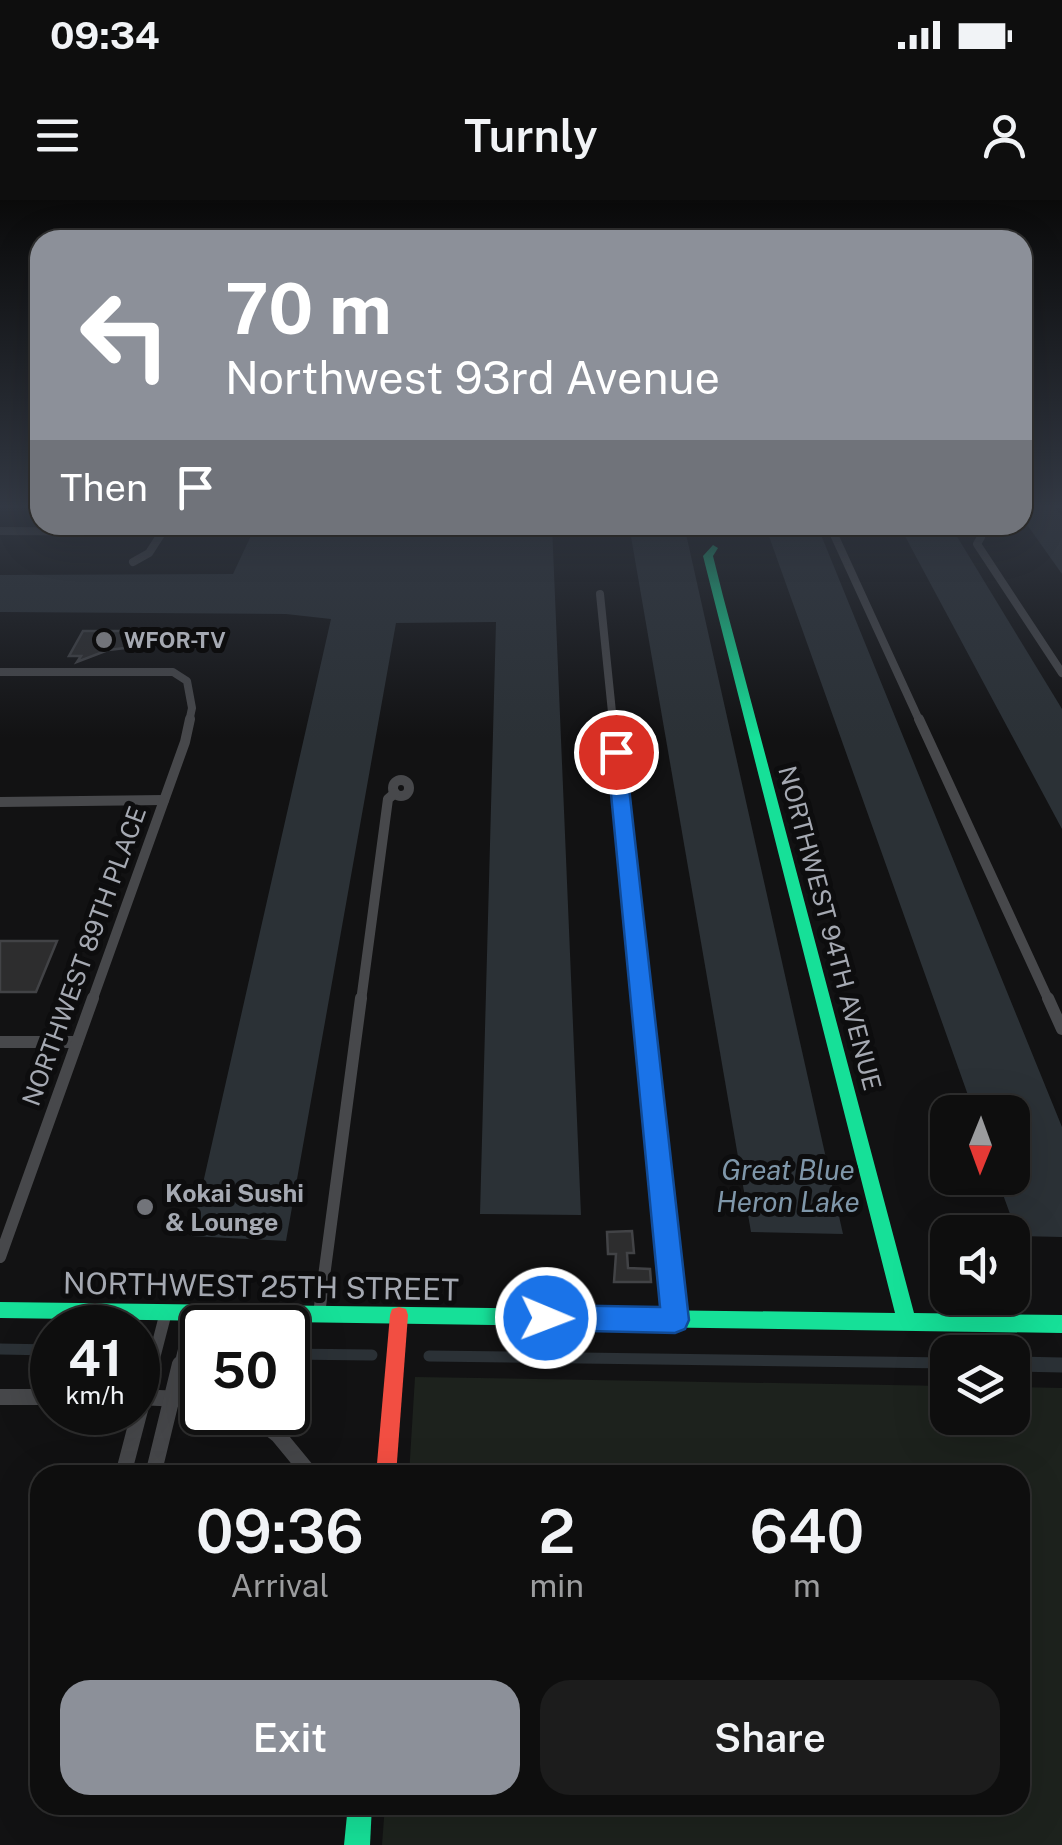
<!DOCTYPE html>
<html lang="en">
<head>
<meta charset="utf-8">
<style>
  :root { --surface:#0e0e0e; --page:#1c1c1c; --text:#f1f3f6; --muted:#9b9c9e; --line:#2e2e2e; --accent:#8c9099 }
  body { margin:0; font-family:"Public Sans",sans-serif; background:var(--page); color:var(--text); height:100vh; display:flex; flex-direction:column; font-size:38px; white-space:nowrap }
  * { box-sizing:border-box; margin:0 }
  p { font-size:32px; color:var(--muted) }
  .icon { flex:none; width:55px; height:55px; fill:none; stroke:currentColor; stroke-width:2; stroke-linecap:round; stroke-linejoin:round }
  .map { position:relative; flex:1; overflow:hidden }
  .drawer { position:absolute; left:30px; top:1265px; width:1000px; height:350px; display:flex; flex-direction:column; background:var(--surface); border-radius:30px; box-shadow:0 10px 40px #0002,0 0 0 2px var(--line) }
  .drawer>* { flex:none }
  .top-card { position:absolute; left:30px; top:30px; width:1002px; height:305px; border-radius:30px; box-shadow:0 10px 40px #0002,0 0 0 2px var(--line); background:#8c9099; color:#fff; overflow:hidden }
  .needle { width:65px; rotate:181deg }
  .fabs { position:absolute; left:930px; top:895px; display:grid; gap:20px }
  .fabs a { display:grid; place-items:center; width:100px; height:100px; border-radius:20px; background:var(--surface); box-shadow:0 10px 40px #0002,0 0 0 2px var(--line); font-size:50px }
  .speed { position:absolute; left:30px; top:1105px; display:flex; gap:20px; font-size:50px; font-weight:700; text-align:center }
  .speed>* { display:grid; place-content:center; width:130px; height:130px; border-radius:50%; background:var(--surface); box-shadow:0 10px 40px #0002,0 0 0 2px var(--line); line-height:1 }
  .speed small { font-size:25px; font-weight:400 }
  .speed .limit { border:5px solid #111; border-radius:15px; background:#fff; color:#111 }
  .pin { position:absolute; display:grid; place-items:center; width:85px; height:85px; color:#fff; margin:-42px; border:5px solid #fff; border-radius:50%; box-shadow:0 2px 10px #0007 }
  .me { position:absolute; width:110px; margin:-55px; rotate:91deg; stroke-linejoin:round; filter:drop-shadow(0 0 8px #0008) }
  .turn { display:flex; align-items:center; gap:35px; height:210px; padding:0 30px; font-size:45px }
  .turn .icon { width:130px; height:130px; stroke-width:2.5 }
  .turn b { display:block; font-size:70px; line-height:85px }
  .then { display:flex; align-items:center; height:95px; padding:0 30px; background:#0003; gap:20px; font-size:38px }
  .eta { display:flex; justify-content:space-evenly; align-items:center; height:170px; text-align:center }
  .eta b { font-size:60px; font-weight:600; line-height:70px }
  .action { display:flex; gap:20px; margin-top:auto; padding:20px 30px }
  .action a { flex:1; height:115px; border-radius:30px; background:var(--accent); color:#fff; font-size:40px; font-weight:600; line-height:115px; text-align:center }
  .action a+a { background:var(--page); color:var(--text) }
  .status { display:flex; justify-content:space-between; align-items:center; height:70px; padding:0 50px; background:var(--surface); direction:ltr }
  .status svg { height:28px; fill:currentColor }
  header { display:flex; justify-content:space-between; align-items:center; height:130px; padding:0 30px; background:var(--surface); font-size:45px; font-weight:600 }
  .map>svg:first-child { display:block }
</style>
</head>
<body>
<div class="status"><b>09:34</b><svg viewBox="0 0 49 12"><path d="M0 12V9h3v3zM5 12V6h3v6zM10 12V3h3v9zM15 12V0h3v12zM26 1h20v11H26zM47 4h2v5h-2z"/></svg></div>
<header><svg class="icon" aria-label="menu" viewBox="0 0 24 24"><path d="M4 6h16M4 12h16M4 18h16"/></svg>Turnly<svg class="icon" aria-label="person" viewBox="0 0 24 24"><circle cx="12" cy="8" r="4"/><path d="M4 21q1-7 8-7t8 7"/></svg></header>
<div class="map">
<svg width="1062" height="1645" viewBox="0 0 1062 1645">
  <rect width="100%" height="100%" fill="#121213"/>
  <!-- green -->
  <path fill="#1d221d" d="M 415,1177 L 947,1186 L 948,1218 L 1012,1218 L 1013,1187 L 1062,1188 L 1062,1645 L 382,1645 L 385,1605 L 1020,1605 L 1020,1275 L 409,1275 Z"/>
  <!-- water -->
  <g fill="#2b3136">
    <path d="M 1022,308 L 1055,308 L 1062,316 L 1062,374 L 1023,319 Z"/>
    <path d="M 256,325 L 552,325 L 581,1015 L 480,1014 L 496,422 L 396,423 L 286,1041 L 191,1036 L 331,419 L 286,414 L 0,412 L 0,375 L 233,374 Z"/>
    <path d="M 629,325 L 684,325 L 843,1034 L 751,1032 Z"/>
    <path d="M 765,325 L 817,325 L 1062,927 L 1062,1037 L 1018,1036 L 997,978 L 1012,978 L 1012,912 L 974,912 Z"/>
    <path d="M 899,325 L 950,325 L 1062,509 L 1062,629 Z"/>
  </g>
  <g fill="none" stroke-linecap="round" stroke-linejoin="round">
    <!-- canal-far1 -->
    <g stroke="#2b3136" stroke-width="11">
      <path d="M 0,1149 L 52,1150"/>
      <path d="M 288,1154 L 372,1155"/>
      <path d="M 429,1156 L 948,1163"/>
      <path d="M 1012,1164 L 1062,1165"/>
    </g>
    <!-- canal -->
    <path stroke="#2b3136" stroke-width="15" d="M 1012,1164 L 1062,1165"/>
  </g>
  <!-- building -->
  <g fill="#2d2d2e" stroke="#424346" stroke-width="2.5">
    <path d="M 83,431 L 134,431 L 125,448 L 108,450 L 77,462 L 81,456 L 69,456 Z"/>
    <path d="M 0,741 L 57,741 L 36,792 L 0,792 Z"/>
    <path d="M 632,1031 L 634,1053 L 627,1053 L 628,1068 L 650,1069 L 651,1082 L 614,1082 L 616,1054 L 608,1054 L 607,1032 Z"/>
  </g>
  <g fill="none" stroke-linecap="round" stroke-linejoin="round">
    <!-- street-far3 -->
    <g stroke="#47484b" stroke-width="8">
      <path d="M 831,328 L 920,522"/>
      <path d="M 0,331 L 163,332"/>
      <path d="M 981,337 L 977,344 L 1062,473"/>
      <path d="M 133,362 L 149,353 L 167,325"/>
      <path d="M 600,394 L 613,522"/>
      <path d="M 0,472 L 173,472 L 187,481 L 192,508 L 189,522"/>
    </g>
    <!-- street-far2 -->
    <g stroke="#47484b" stroke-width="10">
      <path d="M 613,519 L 642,801"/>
      <path d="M 919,519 L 1049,801"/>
      <circle cx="401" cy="588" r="8"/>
      <path d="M 0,602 L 164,600"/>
      <path d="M 92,801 L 185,542 L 190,519"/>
      <path d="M 361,801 L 388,599 L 395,593"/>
    </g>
    <!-- street-far1 -->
    <g stroke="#47484b" stroke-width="12">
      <path d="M 642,798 L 675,1120"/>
      <path d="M 1048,798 L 1062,829"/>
      <path d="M 0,842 L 77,842"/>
      <path d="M 0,1057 L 93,798"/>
      <path d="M 319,1114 L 361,798"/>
      <path d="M 152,1166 L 166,1112"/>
      <path d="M 180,1166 L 193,1113"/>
    </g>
    <!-- street -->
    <g stroke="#47484b" stroke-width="16">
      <path d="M 0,1197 L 52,1197"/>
      <path d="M 138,1197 L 202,1200"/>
      <path d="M 249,1212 L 278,1235 L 311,1275"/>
      <path d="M 123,1275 L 152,1164"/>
      <path d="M 153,1275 L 180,1164"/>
    </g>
    <!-- fast -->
    <g fill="#16e098" fill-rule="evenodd">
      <path d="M 713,345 L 718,348 L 713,356 L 723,396 L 914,1113 L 1062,1115 L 1062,1133 L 0,1118 L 0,1102 L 895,1113 L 703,356 Z"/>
      <path d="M 348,1605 L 372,1605 L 370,1645 L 344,1645 Z"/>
    </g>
    <!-- jam -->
    <path fill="#f24e42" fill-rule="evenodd" d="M 399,1107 L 406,1109 L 408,1115 L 396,1275 L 376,1275 L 390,1115 L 392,1109 Z"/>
  </g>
  <!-- sky -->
  <linearGradient id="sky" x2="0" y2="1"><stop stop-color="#0a0a0a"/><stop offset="0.57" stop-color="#333944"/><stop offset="1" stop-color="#333944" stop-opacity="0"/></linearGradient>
  <rect width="1062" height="538" fill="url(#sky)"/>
  <!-- route -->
  <path fill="#1a73e8" stroke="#114b97" stroke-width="2.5" d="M 616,547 L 625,552 L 689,1120 L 685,1129 L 675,1133 L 546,1130 L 536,1127 L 532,1118 L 536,1108 L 546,1105 L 660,1107 L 607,552 Z"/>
  <!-- markers -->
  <g fill="#72747a" stroke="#0d0d0e" stroke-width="4">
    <circle cx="104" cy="440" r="10"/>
    <circle cx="145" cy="1007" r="10"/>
  </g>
  <g text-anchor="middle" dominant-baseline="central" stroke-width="10" stroke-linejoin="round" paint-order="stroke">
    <!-- far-poi labels -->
    <g font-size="22" font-weight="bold" fill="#a5a9b2" stroke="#0d0d0e" text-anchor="start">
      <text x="124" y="440">WFOR-TV</text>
    </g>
    <!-- street labels -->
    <g font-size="25" fill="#a5a9b2" stroke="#0d0d0e">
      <text transform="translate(830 728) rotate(75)">NORTHWEST 94TH AVENUE</text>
      <text transform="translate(84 756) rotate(-70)">NORTHWEST 89TH PLACE</text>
    </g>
    <!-- poi labels -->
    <g font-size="25" font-weight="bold" fill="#a5a9b2" stroke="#0d0d0e" text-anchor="start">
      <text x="165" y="993">Kokai Sushi<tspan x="165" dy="29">&amp; Lounge</tspan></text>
    </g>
    <!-- water labels -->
    <g font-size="28" font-style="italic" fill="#7f97aa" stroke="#0d0d0e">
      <text x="788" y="969">Great Blue<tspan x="788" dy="32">Heron Lake</tspan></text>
    </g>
    <!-- near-street labels -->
    <g font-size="30" fill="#a5a9b2" stroke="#0d0d0e">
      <text transform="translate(261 1086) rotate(1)">NORTHWEST 25TH STREET</text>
    </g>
  </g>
</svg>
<div class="fabs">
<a><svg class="needle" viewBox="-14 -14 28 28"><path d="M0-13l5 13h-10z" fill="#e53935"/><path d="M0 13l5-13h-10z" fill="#9b9c9e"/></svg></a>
<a><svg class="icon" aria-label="sound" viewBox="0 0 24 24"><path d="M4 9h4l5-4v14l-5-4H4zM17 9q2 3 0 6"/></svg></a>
<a><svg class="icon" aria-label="layers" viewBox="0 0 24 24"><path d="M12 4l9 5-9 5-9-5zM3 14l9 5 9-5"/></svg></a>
</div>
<div class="speed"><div>41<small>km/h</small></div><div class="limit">50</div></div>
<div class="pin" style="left:616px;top:552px;background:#d93025"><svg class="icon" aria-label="arrive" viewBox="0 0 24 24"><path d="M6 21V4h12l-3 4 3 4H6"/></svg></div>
<svg class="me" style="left:546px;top:1118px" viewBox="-20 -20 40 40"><circle r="17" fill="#1a73e8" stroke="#fff" stroke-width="3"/><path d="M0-11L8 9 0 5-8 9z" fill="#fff"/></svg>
<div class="top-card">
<div class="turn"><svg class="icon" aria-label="left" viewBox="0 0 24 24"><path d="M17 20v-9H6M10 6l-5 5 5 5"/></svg><div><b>70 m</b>Northwest 93rd Avenue</div></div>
<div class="then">Then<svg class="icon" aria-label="arrive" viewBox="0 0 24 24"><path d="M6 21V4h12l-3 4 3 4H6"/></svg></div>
</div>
<section class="drawer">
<div class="eta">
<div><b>09:36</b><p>Arrival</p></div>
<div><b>2</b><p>min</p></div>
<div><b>640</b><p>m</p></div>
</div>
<div class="action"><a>Exit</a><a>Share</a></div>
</section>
</div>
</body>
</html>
